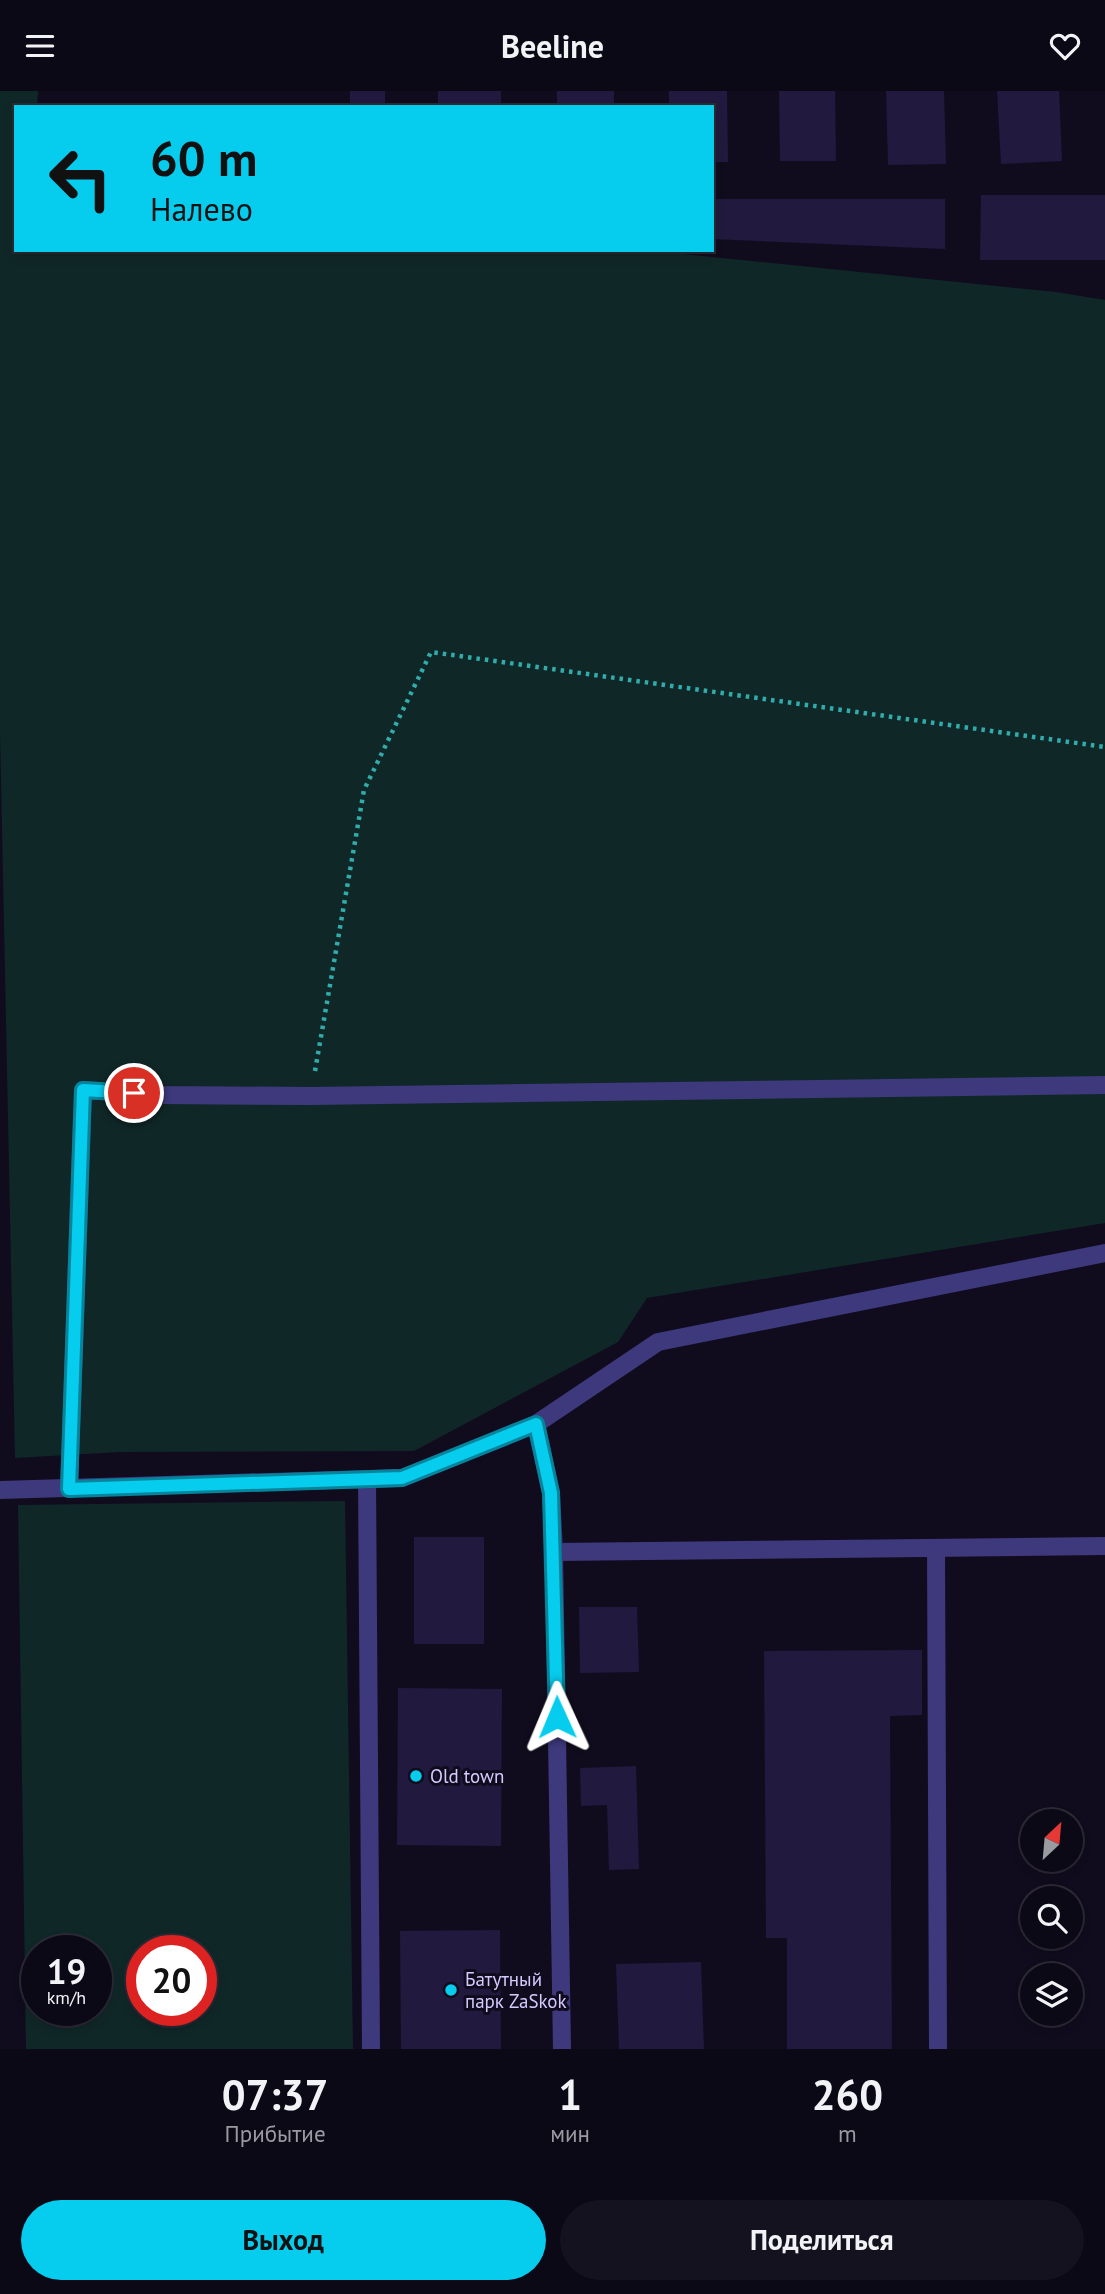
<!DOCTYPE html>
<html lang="ru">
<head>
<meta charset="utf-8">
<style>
  :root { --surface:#0c0916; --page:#15121f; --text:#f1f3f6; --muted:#9a9aa1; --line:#2c2a35; --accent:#06ccee }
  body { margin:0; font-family:"PT Sans",sans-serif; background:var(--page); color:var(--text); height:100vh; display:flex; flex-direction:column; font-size:26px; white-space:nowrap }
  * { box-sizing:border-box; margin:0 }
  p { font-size:23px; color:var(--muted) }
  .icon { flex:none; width:38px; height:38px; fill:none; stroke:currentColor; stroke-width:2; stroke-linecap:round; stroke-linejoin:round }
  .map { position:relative; height:1958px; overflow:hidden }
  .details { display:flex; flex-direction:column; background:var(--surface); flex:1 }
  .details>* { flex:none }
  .banner { position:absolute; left:14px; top:14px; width:700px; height:147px; border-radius:0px; box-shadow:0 4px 10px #0003,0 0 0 2px var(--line); background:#06ccee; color:#111; overflow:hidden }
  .needle { width:46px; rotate:26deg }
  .fabs { position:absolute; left:1020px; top:1718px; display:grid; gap:14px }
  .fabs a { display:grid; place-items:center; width:63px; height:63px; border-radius:50%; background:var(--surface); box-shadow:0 4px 10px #0003,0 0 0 2px var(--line); font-size:35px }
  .speed { position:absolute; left:21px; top:1844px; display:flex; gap:14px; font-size:35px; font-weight:700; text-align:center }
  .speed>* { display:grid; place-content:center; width:91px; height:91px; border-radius:50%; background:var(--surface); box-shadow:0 4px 10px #0003,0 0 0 2px var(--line); line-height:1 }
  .speed small { font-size:18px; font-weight:400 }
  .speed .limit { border:10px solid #d22; background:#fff; color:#111 }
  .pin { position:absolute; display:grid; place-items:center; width:60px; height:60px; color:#fff; margin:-30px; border:4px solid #fff; border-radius:50%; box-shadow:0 2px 7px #0007 }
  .me { position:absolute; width:77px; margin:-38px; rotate:359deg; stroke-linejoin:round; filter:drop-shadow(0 0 5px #0008) }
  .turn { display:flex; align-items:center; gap:24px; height:147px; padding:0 21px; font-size:32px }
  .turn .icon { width:91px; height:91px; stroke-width:2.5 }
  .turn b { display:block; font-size:49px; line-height:60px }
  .eta { display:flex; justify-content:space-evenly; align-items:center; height:119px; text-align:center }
  .eta b { font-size:42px; font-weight:700; line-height:49px }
  .button { display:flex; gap:14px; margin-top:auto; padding:14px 21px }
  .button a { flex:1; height:80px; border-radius:42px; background:var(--accent); color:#111; font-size:28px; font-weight:700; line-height:80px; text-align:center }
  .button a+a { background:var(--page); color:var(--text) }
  header { display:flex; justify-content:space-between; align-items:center; height:91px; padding:0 21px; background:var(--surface); font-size:32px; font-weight:700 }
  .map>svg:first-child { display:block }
</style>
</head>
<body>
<header><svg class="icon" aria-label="menu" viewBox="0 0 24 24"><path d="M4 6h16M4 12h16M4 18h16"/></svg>Beeline<svg class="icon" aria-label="heart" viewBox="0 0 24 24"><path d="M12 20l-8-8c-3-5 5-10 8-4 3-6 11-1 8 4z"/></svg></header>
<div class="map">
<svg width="1105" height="1958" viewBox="0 0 1105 1958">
  <rect width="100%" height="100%" fill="#100c1e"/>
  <!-- green -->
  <g fill="#102728" fill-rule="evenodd">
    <path d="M 0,0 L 38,0 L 37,16 L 16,16 L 16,159 L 644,159 L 1056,201 L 1105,209 L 1105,1132 L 647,1207 L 618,1251 L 414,1360 L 120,1361 L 15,1367 L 0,639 Z"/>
    <path d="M 345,1410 L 353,1958 L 26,1958 L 18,1414 ZM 37,1860 L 96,1860 L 96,1920 L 37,1920 ZM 142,1860 L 201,1860 L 201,1920 L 142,1920 Z"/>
  </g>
  <!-- building -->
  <g fill="#22193e">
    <rect x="350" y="0" width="35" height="16"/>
    <rect x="438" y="0" width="63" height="16"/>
    <rect x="557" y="0" width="57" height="16"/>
    <path d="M 669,0 L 727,0 L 728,71 L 712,71 L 712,16 L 669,16 Z"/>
    <path d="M 779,0 L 835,0 L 836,70 L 780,70 Z"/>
    <path d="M 886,0 L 944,0 L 946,73 L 888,74 Z"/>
    <path d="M 997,0 L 1059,0 L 1062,70 L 1001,73 Z"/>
    <path d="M 981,104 L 1105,104 L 1105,169 L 980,169 Z"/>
    <path d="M 712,108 L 945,108 L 945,158 L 712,148 Z"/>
    <rect x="414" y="1446" width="70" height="107"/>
    <path d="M 579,1516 L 637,1516 L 639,1581 L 580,1582 Z"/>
    <path d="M 922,1559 L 922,1624 L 890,1625 L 892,1958 L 787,1958 L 787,1847 L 766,1847 L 764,1560 Z"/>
    <path d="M 398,1597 L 502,1598 L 501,1755 L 397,1754 Z"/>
    <path d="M 636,1675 L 639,1778 L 609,1779 L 607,1714 L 581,1715 L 580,1677 Z"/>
    <path d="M 500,1839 L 501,1958 L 401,1958 L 400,1840 Z"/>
    <path d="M 701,1871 L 704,1958 L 619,1958 L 616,1873 Z"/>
  </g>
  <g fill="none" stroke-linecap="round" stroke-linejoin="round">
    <!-- path -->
    <path stroke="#30acab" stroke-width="4.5" stroke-dasharray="3.5 5" stroke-linecap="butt" d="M 315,980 L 364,699 L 431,561 L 1105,656"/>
    <!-- service -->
    <g stroke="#3e397c" stroke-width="18">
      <path d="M 536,1333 L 551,1402 L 554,1461 L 562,1958"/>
      <path d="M 367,1388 L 371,1958"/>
      <path d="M 69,1398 L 83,999 L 159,1004 L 311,1005 L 1105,994"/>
      <path d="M 0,1399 L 402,1387 L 536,1333 L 658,1251 L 1105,1162"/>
      <path d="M 936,1457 L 938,1958"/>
      <path d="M 554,1461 L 1105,1455"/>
    </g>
  </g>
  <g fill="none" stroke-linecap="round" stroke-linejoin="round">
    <!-- route casing -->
    <g stroke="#04859b" stroke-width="18">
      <path id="route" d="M 134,1002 L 83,999 L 69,1398 L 402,1387 L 536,1333 L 551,1402 L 557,1626"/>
    </g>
    <!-- route -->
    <use href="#route" stroke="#06ccee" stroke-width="12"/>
  </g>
  <!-- markers -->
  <g fill="#06ccee" stroke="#100c1e" stroke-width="2.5">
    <circle cx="416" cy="1685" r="7"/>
    <circle cx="451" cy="1899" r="7"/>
  </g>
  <g text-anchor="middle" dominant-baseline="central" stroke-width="6" stroke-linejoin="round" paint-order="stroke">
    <!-- poi labels -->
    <g font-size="19" fill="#d3cbfe" stroke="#100c1e" text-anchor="start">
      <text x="430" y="1685">Old town</text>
      <text x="465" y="1888">Батутный<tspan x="465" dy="22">парк ZaSkok</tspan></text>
    </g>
  </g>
</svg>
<div class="fabs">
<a><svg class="needle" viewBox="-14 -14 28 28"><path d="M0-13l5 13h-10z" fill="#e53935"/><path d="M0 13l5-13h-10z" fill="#9a9aa1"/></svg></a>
<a><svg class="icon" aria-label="search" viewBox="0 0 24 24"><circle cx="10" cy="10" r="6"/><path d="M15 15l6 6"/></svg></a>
<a><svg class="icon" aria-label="layers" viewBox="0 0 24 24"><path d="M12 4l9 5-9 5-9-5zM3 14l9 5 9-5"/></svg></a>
</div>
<div class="speed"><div>19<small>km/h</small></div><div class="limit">20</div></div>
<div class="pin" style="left:134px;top:1002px;background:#d93025"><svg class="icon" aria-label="arrive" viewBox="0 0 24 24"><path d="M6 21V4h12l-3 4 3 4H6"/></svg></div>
<svg class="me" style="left:557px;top:1626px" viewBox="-20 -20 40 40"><path d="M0-17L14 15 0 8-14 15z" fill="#06ccee" stroke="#fff" stroke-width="4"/></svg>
<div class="banner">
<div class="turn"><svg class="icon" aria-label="left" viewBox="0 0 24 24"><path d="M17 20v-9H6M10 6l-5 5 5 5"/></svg><div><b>60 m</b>Налево</div></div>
</div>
</div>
<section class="details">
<div class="eta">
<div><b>07:37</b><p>Прибытие</p></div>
<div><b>1</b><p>мин</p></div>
<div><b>260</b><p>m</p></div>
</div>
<div class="button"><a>Выход</a><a>Поделиться</a></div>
</section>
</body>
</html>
